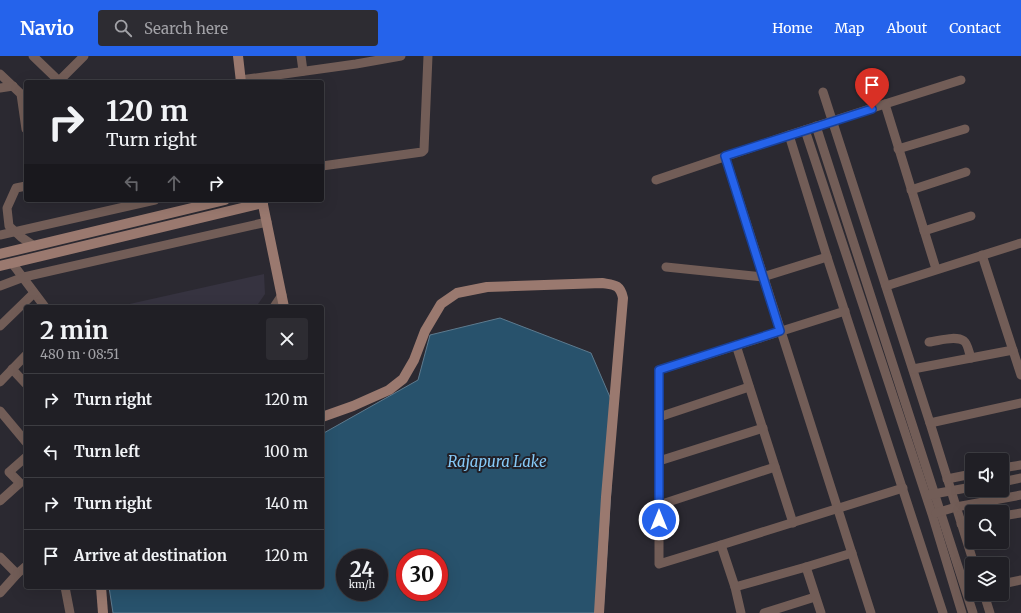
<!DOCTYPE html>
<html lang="en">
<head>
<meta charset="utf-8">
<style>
  :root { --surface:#201f25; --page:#2d2c32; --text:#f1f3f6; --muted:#a2a2a7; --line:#3d3d42; --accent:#2563eb }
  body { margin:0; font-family:Merriweather,serif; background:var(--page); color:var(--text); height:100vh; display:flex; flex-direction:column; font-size:15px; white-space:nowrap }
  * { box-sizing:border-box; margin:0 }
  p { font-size:13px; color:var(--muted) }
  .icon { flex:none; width:22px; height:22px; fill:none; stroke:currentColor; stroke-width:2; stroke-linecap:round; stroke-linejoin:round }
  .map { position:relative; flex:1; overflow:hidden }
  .side { position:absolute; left:24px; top:249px; width:300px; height:284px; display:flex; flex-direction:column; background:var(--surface); border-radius:4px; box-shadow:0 4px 16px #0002,0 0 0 1px var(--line) }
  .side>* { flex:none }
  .guide { position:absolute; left:24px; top:24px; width:300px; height:122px; border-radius:4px; box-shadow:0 4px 16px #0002,0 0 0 1px var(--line); background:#201f25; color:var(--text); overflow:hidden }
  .tools { position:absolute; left:965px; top:397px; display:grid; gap:8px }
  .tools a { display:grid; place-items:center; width:44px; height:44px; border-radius:4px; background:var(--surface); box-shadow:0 4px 16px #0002,0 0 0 1px var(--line); font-size:20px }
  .speed { position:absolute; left:336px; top:493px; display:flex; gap:8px; font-size:20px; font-weight:700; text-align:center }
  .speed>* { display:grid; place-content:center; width:52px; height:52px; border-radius:50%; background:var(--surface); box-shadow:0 4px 16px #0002,0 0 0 1px var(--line); line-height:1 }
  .speed small { font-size:10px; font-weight:400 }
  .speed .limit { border:6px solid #d22; background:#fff; color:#111 }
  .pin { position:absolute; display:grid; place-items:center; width:34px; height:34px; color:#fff; margin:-41px -17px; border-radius:50% 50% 50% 0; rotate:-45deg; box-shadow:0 0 4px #0007 }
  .pin .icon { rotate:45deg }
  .me { position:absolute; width:44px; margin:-22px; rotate:0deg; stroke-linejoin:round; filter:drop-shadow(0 0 3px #0008) }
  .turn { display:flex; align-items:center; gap:14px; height:84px; padding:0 16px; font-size:18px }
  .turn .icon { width:52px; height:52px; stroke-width:2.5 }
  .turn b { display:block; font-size:28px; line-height:34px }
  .lanes { display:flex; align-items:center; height:38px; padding:0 16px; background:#0003; justify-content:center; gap:20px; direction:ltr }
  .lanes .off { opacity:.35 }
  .round { display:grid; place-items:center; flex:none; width:42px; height:42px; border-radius:4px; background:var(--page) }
  .summary { display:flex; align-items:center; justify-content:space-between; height:68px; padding:0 16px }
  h1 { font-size:24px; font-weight:700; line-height:30px }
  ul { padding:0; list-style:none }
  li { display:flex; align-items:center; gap:12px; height:52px; padding:0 16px; border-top:1px solid var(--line) }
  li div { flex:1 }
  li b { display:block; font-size:15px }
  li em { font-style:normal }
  header { display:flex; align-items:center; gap:24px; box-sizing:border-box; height:56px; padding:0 20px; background:var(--accent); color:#fff }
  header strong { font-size:19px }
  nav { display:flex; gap:22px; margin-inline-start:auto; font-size:14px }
  .search { width:280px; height:36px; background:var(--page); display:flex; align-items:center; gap:10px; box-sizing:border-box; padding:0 14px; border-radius:4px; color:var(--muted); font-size:15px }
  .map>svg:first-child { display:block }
</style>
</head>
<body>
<header>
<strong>Navio</strong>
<div class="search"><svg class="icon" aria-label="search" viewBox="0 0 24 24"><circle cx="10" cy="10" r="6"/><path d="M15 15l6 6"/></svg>Search here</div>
<nav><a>Home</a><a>Map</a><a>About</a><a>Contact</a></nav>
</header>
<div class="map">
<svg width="1021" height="557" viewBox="0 0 1021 557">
  <rect width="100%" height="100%" fill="#2b2931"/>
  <!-- built -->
  <path fill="#363340" d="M 264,218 L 265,238 L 256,251 L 116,251 Z"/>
  <!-- water -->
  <path fill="#28526c" stroke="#5d7a8e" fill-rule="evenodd" d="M 500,262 L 591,297 L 616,355 L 603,557 L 113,557 L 109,531 L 322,531 L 322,378 L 418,324 L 430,279 ZM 345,502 L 379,502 L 379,536 L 345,536 ZM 405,502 L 439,502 L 439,536 L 405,536 Z"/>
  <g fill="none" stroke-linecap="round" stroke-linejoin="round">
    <!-- street -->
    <g stroke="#725d57" stroke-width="9">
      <path d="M 33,0 L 60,26"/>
      <path d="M 301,0 L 303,15"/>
      <path d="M 0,18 L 21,38 L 26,73"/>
      <path d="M 241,24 L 356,8 L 401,0"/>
      <path d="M 59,25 L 84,0"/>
      <path d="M 0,32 L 13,30"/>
      <path d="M 823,36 L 930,367 L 974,508"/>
      <path d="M 885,48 L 961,24"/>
      <path d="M 816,70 L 973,557"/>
      <path d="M 805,74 L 932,458 L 962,557"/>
      <path d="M 789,79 L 885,48 L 936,213"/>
      <path d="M 898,93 L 965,73"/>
      <path d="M 725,100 L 871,557"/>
      <path d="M 322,110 L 422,96 L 424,94 L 428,0"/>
      <path d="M 656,124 L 789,79 L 827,201 L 943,557"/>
      <path d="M 26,130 L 16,132 L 7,152 L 9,170 L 21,181 L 34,190"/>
      <path d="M 911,134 L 966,116"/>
      <path d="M 924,175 L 971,160"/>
      <path d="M 0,179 L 155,144"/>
      <path d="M 982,199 L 1021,319"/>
      <path d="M 12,207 L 45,251"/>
      <path d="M 666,211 L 763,221 L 827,201"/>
      <path d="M 0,230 L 24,221 L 267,166"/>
      <path d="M 886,230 L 1021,187"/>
      <path d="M 274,251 L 282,239"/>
      <path d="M 0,270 L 34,237"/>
      <path d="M 929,286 C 939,285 955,279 964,285 C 968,288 969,297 971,302"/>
      <path d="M 736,289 L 793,467"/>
      <path d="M 12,313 L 26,328"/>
      <path d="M 913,313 L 1013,294"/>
      <path d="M 0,326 L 26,299"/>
      <path d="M 0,355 L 26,386"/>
      <path d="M 659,361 L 749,331"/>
      <path d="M 930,367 L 1021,347"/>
      <path d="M 659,405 L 763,372"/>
      <path d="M 1002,412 L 1021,409"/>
      <path d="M 947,423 L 972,418"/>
      <path d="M 1002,426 L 1021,422"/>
      <path d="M 928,439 L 972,431"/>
      <path d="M 0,445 L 20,427 L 9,416 L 26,401"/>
      <path d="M 659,449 L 775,411"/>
      <path d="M 936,457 L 956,451 L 1021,439"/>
      <path d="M 1002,460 L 1021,457"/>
      <path d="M 961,468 L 972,466"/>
      <path d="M 721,489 L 659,508 L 659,314 L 845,255"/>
      <path d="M 0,501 L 17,518 L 26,510"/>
      <path d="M 1002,528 L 1021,524"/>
      <path d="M 65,531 L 70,557"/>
      <path d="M 735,531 L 806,511"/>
      <path d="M 0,537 L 17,518"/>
      <path d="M 984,538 L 990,557"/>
      <path d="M 741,557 L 735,531 L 721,489 L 903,432"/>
      <path d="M 764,557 L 815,541"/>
      <path d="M 821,557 L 806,511 L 852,497"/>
    </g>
    <!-- secondary -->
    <g stroke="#9a796f" stroke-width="10">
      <path d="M 238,0 L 241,26"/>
      <path d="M 262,144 L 284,251"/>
      <path d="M 0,198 L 225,144"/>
      <path d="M 0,210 L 263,147"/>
      <path d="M 322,361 L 353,350 L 389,334 L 403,323 L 414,304 L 425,275 L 441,248 L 457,237 L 487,231 L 602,227 C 614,229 620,228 623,242 L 606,441 L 599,557"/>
      <path d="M 101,531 L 103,557"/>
    </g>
  </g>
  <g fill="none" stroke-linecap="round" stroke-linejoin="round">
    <!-- route casing -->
    <g stroke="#184099" stroke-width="10">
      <path id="route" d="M 659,464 L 659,314 L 780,275 L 725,100 L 872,53"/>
    </g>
    <!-- route -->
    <use href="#route" stroke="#2563eb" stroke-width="7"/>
  </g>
  <g text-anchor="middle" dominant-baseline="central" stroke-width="4" stroke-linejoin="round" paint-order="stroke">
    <!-- water labels -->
    <g font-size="15" font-style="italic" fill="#86caf8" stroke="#222027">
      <text x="497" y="405">Rajapura Lake</text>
    </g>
  </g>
</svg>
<div class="tools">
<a><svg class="icon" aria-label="sound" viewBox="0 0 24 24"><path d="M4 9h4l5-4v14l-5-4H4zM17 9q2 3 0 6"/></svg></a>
<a><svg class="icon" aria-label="search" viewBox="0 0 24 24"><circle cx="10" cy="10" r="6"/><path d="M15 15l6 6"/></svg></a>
<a><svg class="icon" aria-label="layers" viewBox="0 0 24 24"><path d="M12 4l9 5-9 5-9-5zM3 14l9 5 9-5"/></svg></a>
</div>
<div class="speed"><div>24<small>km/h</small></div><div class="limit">30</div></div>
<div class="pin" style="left:872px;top:53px;background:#d93025"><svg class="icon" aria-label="arrive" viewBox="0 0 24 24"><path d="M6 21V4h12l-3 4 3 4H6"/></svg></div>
<svg class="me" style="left:659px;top:464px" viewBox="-20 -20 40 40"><circle r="17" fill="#2563eb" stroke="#fff" stroke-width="3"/><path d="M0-11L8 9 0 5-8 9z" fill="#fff"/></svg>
<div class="guide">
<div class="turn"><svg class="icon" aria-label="right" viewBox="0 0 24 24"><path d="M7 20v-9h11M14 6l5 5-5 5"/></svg><div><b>120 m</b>Turn right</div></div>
<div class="lanes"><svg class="icon off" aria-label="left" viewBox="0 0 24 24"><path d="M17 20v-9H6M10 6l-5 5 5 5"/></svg><svg class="icon off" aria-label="ahead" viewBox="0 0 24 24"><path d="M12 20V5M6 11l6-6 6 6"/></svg><svg class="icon" aria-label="right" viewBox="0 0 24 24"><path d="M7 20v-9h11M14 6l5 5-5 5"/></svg></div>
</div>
<section class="side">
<div class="summary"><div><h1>2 min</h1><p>480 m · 08:51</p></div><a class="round"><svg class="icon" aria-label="close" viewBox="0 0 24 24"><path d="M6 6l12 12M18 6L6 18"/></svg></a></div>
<ul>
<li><svg class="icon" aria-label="right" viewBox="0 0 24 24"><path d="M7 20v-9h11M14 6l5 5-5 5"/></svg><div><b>Turn right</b></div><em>120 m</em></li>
<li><svg class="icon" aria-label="left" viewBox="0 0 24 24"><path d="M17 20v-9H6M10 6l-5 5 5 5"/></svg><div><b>Turn left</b></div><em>100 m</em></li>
<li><svg class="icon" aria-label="right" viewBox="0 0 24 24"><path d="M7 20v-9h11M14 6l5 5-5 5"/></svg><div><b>Turn right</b></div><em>140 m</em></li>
<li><svg class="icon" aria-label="arrive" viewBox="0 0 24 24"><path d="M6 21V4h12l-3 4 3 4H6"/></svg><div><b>Arrive at destination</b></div><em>120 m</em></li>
</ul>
</section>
</div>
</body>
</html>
